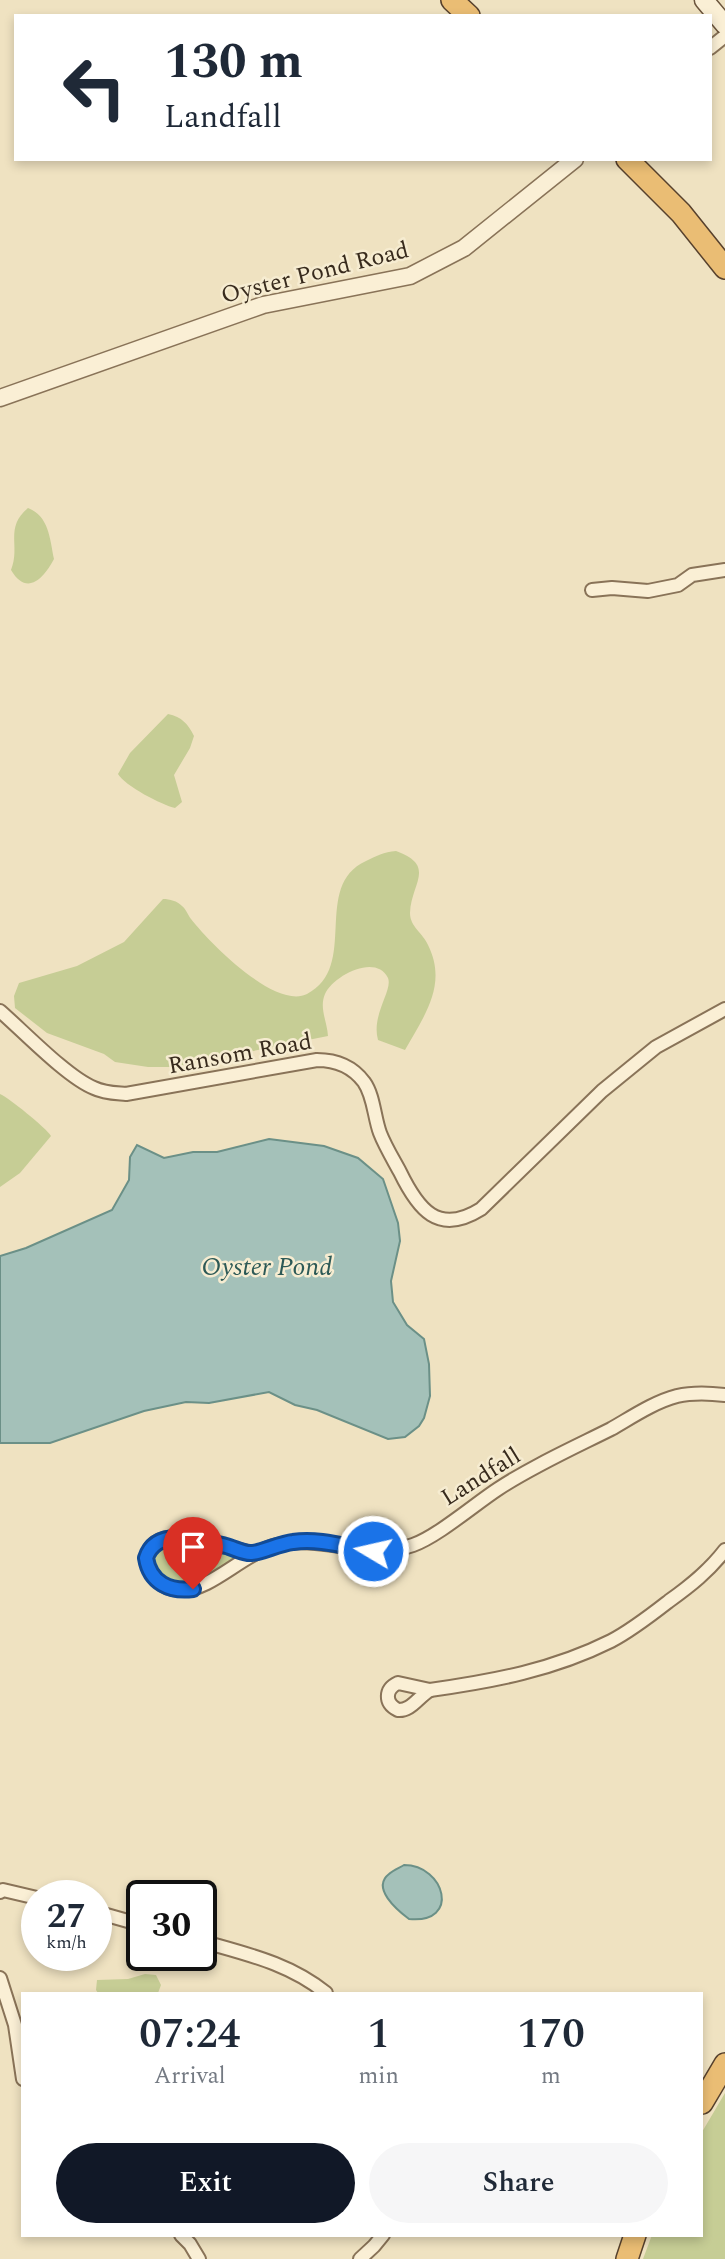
<!DOCTYPE html>
<html lang="en">
<head>
<meta charset="utf-8">
<style>
  :root { --surface:#fff; --page:#f6f6f7; --text:#1f2937; --muted:#747a83; --accent:#111827 }
  body { margin:0; font-family:Spectral,serif; background:var(--page); color:var(--text); height:100vh; display:flex; flex-direction:column; font-size:26px; white-space:nowrap }
  * { box-sizing:border-box; margin:0 }
  p { font-size:23px; color:var(--muted) }
  .icon { flex:none; width:38px; height:38px; fill:none; stroke:currentColor; stroke-width:2; stroke-linecap:round; stroke-linejoin:round }
  .map { position:relative; flex:1; overflow:hidden }
  .side { position:absolute; left:21px; top:1992px; width:682px; height:245px; display:flex; flex-direction:column; background:var(--surface); border-radius:0px; box-shadow:0 4px 10px #0003 }
  .side>* { flex:none }
  .top-card { position:absolute; left:14px; top:14px; width:698px; height:147px; border-radius:0px; box-shadow:0 4px 10px #0003; background:#fff; color:var(--text); overflow:hidden }
  .speed { position:absolute; left:21px; top:1880px; display:flex; gap:14px; font-size:35px; font-weight:700; text-align:center }
  .speed>* { display:grid; place-content:center; width:91px; height:91px; border-radius:50%; background:var(--surface); box-shadow:0 4px 10px #0003; line-height:1 }
  .speed small { font-size:18px; font-weight:400 }
  .speed .limit { border:4px solid #111; border-radius:10px; background:#fff; color:#111 }
  .pin { position:absolute; display:grid; place-items:center; width:60px; height:60px; color:#fff; margin:-72px -30px; border-radius:50% 50% 50% 0; rotate:-45deg; box-shadow:0 0 7px #0007 }
  .pin .icon { rotate:45deg }
  .me { position:absolute; width:77px; margin:-38px; rotate:279deg; stroke-linejoin:round; filter:drop-shadow(0 0 5px #0008) }
  .turn { display:flex; align-items:center; gap:24px; height:147px; padding:0 35px; font-size:32px }
  .turn .icon { width:91px; height:91px; stroke-width:2.5 }
  .turn b { display:block; font-size:49px; line-height:60px }
  .eta { display:flex; justify-content:space-evenly; align-items:center; height:119px; text-align:center }
  .eta b { font-size:42px; font-weight:600; line-height:49px }
  .action { display:flex; gap:14px; margin-top:auto; padding:14px 35px }
  .action a { flex:1; height:80px; border-radius:42px; background:var(--accent); color:#fff; font-size:28px; font-weight:600; line-height:80px; text-align:center }
  .action a+a { background:var(--page); color:var(--text) }
  .map>svg:first-child { display:block }
</style>
</head>
<body>
<div class="map">
<svg width="725" height="2259" viewBox="0 0 725 2259">
  <rect width="100%" height="100%" fill="#efe2c1"/>
  <!-- green -->
  <g fill="#c6cd95">
    <path d="M 28,508 C 49,516 50,539 54,559 C 44,578 27,597 11,570 C 21,546 4,528 28,508 Z"/>
    <path d="M 168,714 C 182,717 188,724 194,736 L 190,748 L 174,775 L 182,802 L 175,808 C 162,805 125,786 118,774 L 130,753 Z"/>
    <path d="M 396,851 C 437,866 411,883 410,913 C 410,927 423,933 428,945 C 448,985 424,1016 405,1050 L 378,1040 C 371,1015 393,990 388,978 C 376,953 333,976 325,994 C 319,1008 327,1021 328,1036 L 173,1067 L 148,1067 L 115,1062 L 104,1054 L 47,1033 L 15,1008 L 14,996 L 19,983 L 77,966 L 124,942 L 163,899 C 170,899 177,901 182,906 C 186,909 188,915 191,919 C 209,942 275,1010 307,994 C 360,967 311,886 366,861 C 376,856 384,852 396,851 Z"/>
    <path d="M 0,1094 C 9,1098 45,1127 51,1136 L 20,1173 L 0,1187 Z"/>
    <path d="M 170,1543 L 223,1552 L 237,1557 L 207,1576 L 181,1584 L 161,1574 L 153,1565 L 155,1550 Z"/>
    <path d="M 145,1974 L 156,1975 L 161,1985 L 158,1993 L 98,1993 L 96,1990 L 97,1980 L 128,1979 Z"/>
    <path d="M 725,2093 L 725,2259 L 643,2259 L 652,2235 L 702,2235 L 702,2132 Z"/>
  </g>
  <!-- water -->
  <g fill="#a4c1b9" stroke="#6b9087" stroke-width="2">
    <path d="M 269,1139 L 324,1146 L 358,1158 L 383,1179 L 398,1223 L 400,1241 L 391,1281 L 393,1302 L 407,1325 L 424,1339 L 429,1364 L 430,1396 L 424,1418 L 419,1426 L 405,1437 L 388,1439 L 317,1410 L 295,1405 L 269,1392 L 209,1403 L 186,1402 L 144,1411 L 50,1443 L 0,1443 L 0,1256 L 26,1248 L 112,1210 L 129,1180 L 130,1157 L 137,1145 L 164,1158 L 193,1152 L 217,1152 Z"/>
    <path d="M 404,1865 C 445,1865 461,1924 409,1919 C 397,1910 371,1888 389,1874 C 393,1870 399,1868 404,1865 Z"/>
  </g>
  <g fill="none" stroke-linecap="round" stroke-linejoin="round">
    <!-- minor casing -->
    <g stroke="#897358" stroke-width="16">
      <g id="minor">
        <path d="M 710,48 L 725,36"/>
        <path d="M 592,590 L 612,588 L 648,591 L 678,585 L 692,575 L 725,570"/>
        <path d="M 0,1011 C 23,1031 68,1078 94,1088 C 104,1093 115,1093 126,1094 L 317,1060 C 335,1060 352,1066 364,1082 C 374,1096 374,1117 380,1133 C 385,1146 393,1159 400,1172 C 418,1209 438,1236 481,1209 L 602,1091 L 656,1047 L 725,1009"/>
        <path d="M 252,1553 C 230,1548 179,1530 158,1541 C 151,1544 148,1551 146,1558 C 148,1576 163,1591 182,1590 C 212,1590 243,1553 277,1545 C 323,1534 368,1561 413,1545 C 438,1536 475,1504 498,1489 C 533,1466 573,1448 611,1429 C 632,1417 654,1402 677,1396 C 694,1392 709,1393 725,1395"/>
        <path d="M 398,1683 L 430,1690 C 418,1697 411,1711 398,1710 C 384,1703 385,1689 398,1683 Z"/>
        <path d="M 430,1690 C 494,1681 553,1670 611,1641 C 632,1630 651,1615 669,1601 C 690,1586 709,1571 725,1550"/>
        <path d="M 0,1892 L 3,1890 L 37,1898"/>
        <path d="M 96,1912 L 142,1925"/>
        <path d="M 201,1941 C 246,1954 289,1963 326,1993"/>
        <path d="M 0,1978 L 15,2025 L 23,2079"/>
        <path d="M 181,2235 L 190,2244 L 199,2259"/>
        <path d="M 360,2259 L 374,2246 L 383,2235"/>
      </g>
    </g>
    <!-- tertiary casing -->
    <g stroke="#897358" stroke-width="19">
      <path id="tertiary" d="M 0,398 L 263,305 L 410,276 L 464,248 L 575,159"/>
    </g>
    <!-- secondary casing -->
    <g stroke="#6b543c" stroke-width="21">
      <path id="secondary" d="M 704,0 L 725,25"/>
    </g>
    <!-- trunk casing -->
    <g stroke="#57412d" stroke-width="24">
      <g id="trunk">
        <path d="M 452,0 L 469,16"/>
        <path d="M 627,159 L 681,213 L 725,268"/>
        <path d="M 702,2103 L 725,2064"/>
        <path d="M 627,2259 L 635,2235"/>
      </g>
    </g>
    <!-- minor -->
    <use href="#minor" stroke="#faefd5" stroke-width="12"/>
    <!-- tertiary -->
    <use href="#tertiary" stroke="#faefd5" stroke-width="16"/>
    <!-- secondary -->
    <use href="#secondary" stroke="#faefd5" stroke-width="18"/>
    <!-- trunk -->
    <use href="#trunk" stroke="#eabd74" stroke-width="21"/>
  </g>
  <g fill="none" stroke-linecap="round" stroke-linejoin="round">
    <!-- route casing -->
    <g stroke="#114b97" stroke-width="18">
      <path id="route" d="M 193,1589 C 170,1592 150,1583 146,1558 C 156,1526 201,1540 226,1546 C 234,1548 244,1554 252,1553 C 260,1553 281,1543 293,1542 C 319,1538 347,1547 373,1551"/>
    </g>
    <!-- route -->
    <use href="#route" stroke="#1a73e8" stroke-width="12"/>
  </g>
  <g text-anchor="middle" dominant-baseline="central" stroke-width="5" stroke-linejoin="round" paint-order="stroke">
    <!-- street labels -->
    <g font-size="24" fill="#382b1d" stroke="#f6ecd1">
      <text transform="translate(315 273) rotate(-14)">Oyster Pond Road</text>
      <text transform="translate(240 1054) rotate(-10)">Ransom Road</text>
      <text transform="translate(481 1477) rotate(-32)">Landfall</text>
    </g>
    <!-- water labels -->
    <g font-size="26" font-style="italic" fill="#2c5956" stroke="#f6ecd1">
      <text x="267" y="1267">Oyster Pond</text>
    </g>
  </g>
</svg>
<div class="speed"><div>27<small>km/h</small></div><div class="limit">30</div></div>
<div class="pin" style="left:193px;top:1589px;background:#d93025"><svg class="icon" aria-label="arrive" viewBox="0 0 24 24"><path d="M6 21V4h12l-3 4 3 4H6"/></svg></div>
<svg class="me" style="left:373px;top:1551px" viewBox="-20 -20 40 40"><circle r="17" fill="#1a73e8" stroke="#fff" stroke-width="3"/><path d="M0-11L8 9 0 5-8 9z" fill="#fff"/></svg>
<div class="top-card">
<div class="turn"><svg class="icon" aria-label="left" viewBox="0 0 24 24"><path d="M17 20v-9H6M10 6l-5 5 5 5"/></svg><div><b>130 m</b>Landfall</div></div>
</div>
<section class="side">
<div class="eta">
<div><b>07:24</b><p>Arrival</p></div>
<div><b>1</b><p>min</p></div>
<div><b>170</b><p>m</p></div>
</div>
<div class="action"><a>Exit</a><a>Share</a></div>
</section>
</div>
</body>
</html>
